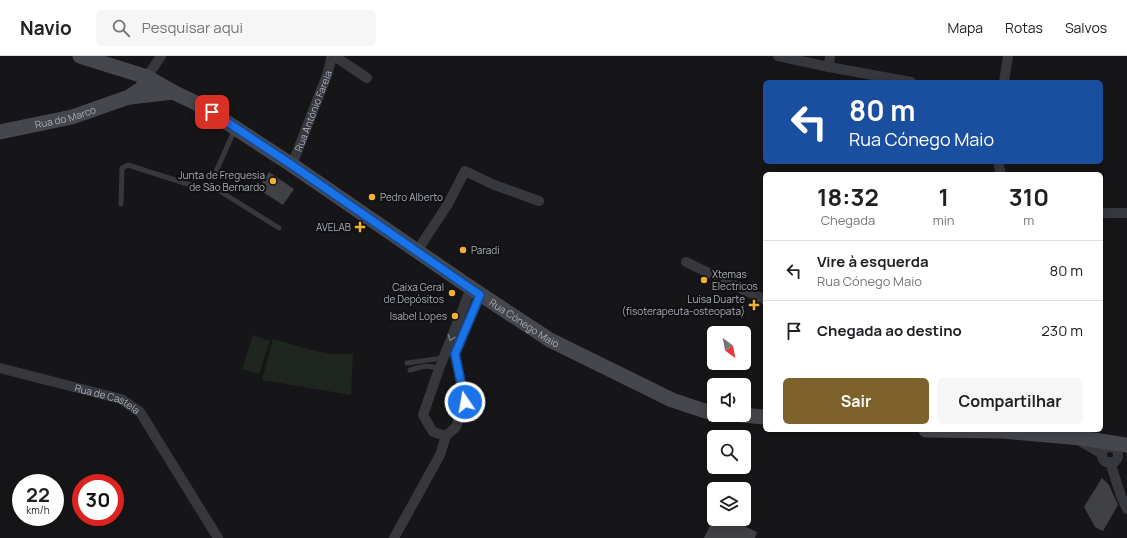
<!DOCTYPE html>
<html lang="pt">
<head>
<meta charset="utf-8">
<style>
  :root { --surface:#fff; --page:#f6f6f6; --text:#202124; --muted:#757577; --line:#e0e0e0; --accent:#7e622b }
  body { margin:0; font-family:Manrope,sans-serif; background:var(--page); color:var(--text); height:100vh; display:flex; flex-direction:column; font-size:15px; white-space:nowrap }
  * { box-sizing:border-box; margin:0 }
  p { font-size:13px; color:var(--muted) }
  .icon { flex:none; width:22px; height:22px; fill:none; stroke:currentColor; stroke-width:2; stroke-linecap:round; stroke-linejoin:round }
  .map { position:relative; flex:1; overflow:hidden }
  .details { position:absolute; left:763px; top:116px; width:340px; height:260px; display:flex; flex-direction:column; background:var(--surface); border-radius:6px; box-shadow:0 2px 10px #0003 }
  .details>* { flex:none }
  .guide { position:absolute; left:763px; top:24px; width:340px; height:84px; border-radius:6px; box-shadow:0 2px 10px #0003; background:#1a4fa0; color:#fff; overflow:hidden }
  .needle { width:26px; rotate:148deg }
  .controls { position:absolute; left:707px; top:270px; display:grid; gap:8px }
  .controls a { display:grid; place-items:center; width:44px; height:44px; border-radius:6px; background:var(--surface); box-shadow:0 2px 10px #0003; font-size:20px }
  .speed { position:absolute; left:12px; top:418px; display:flex; gap:8px; font-size:20px; font-weight:700; text-align:center }
  .speed>* { display:grid; place-content:center; width:52px; height:52px; border-radius:50%; background:var(--surface); box-shadow:0 2px 10px #0003; line-height:1 }
  .speed small { font-size:10px; font-weight:400 }
  .speed .limit { border:6px solid #d22; background:#fff; color:#111 }
  .pin { position:absolute; display:grid; place-items:center; width:34px; height:34px; color:#fff; margin:-17px; border-radius:8px; box-shadow:0 2px 6px #0006 }
  .me { position:absolute; width:44px; margin:-22px; rotate:348deg; stroke-linejoin:round; filter:drop-shadow(0 0 3px #0008) }
  .turn { display:flex; align-items:center; gap:14px; height:84px; padding:0 20px; font-size:18px }
  .turn .icon { width:52px; height:52px; stroke-width:2.5 }
  .turn b { display:block; font-size:28px; line-height:34px }
  .eta { display:flex; justify-content:space-evenly; align-items:center; height:68px; text-align:center }
  .eta b { font-size:24px; font-weight:700; line-height:28px }
  .cta { display:flex; gap:8px; margin-top:auto; padding:8px 20px }
  .cta a { flex:1; height:46px; border-radius:6px; background:var(--accent); color:#fff; font-size:16px; font-weight:700; line-height:46px; text-align:center }
  .cta a+a { background:var(--page); color:var(--text) }
  ul { padding:0; list-style:none }
  li { display:flex; align-items:center; gap:12px; height:60px; padding:0 20px; border-top:1px solid var(--line) }
  li div { flex:1 }
  li b { display:block; font-size:15px }
  li em { font-style:normal }
  header { display:flex; align-items:center; gap:24px; box-sizing:border-box; height:56px; padding:0 20px; background:var(--surface); border-bottom:1px solid var(--line) }
  header strong { font-size:19px }
  nav { display:flex; gap:22px; margin-inline-start:auto; font-size:14px }
  .search { width:280px; height:36px; background:var(--page); display:flex; align-items:center; gap:10px; box-sizing:border-box; padding:0 14px; border-radius:6px; color:var(--muted); font-size:15px }
  .map>svg:first-child { display:block }
</style>
</head>
<body>
<header>
<strong>Navio</strong>
<div class="search"><svg class="icon" aria-label="search" viewBox="0 0 24 24"><circle cx="10" cy="10" r="6"/><path d="M15 15l6 6"/></svg>Pesquisar aqui</div>
<nav><a>Mapa</a><a>Rotas</a><a>Salvos</a></nav>
</header>
<div class="map">
<svg width="1127" height="482" viewBox="0 0 1127 482">
  <rect width="100%" height="100%" fill="#161618"/>
  <!-- green -->
  <g fill="#1e261f">
    <path d="M 253,279 L 270,285 L 259,318 L 242,313 Z"/>
    <path d="M 273,283 C 296,289 329,302 353,297 L 351,339 L 262,324 Z"/>
  </g>
  <!-- building -->
  <g fill="#404145">
    <path d="M 269,116 L 294,133 L 283,149 L 258,133 Z"/>
    <path d="M 1102,422 L 1109,429 L 1118,449 L 1103,475 L 1095,471 L 1084,451 Z"/>
    <path d="M 729,463 L 757,476 L 755,482 L 704,482 L 712,466 L 718,470 L 721,465 L 726,468 Z"/>
  </g>
  <g fill="none" stroke-linecap="round" stroke-linejoin="round">
    <!-- service -->
    <g stroke="#37383d" stroke-width="5">
      <path d="M 235,73 L 210,129 L 279,172"/>
      <path d="M 121,148 L 122,112 L 128,109 L 200,132 L 205,131 L 210,129"/>
      <path d="M 407,307 L 443,302"/>
      <path d="M 410,314 C 420,311 429,308 439,313"/>
    </g>
    <!-- minor -->
    <g stroke="#37383d" stroke-width="10">
      <path d="M 331,0 L 339,3 L 367,22"/>
      <path d="M 778,0 L 829,11 L 911,26"/>
      <path d="M 829,11 L 830,0"/>
      <path d="M 147,21 L 161,0"/>
      <path d="M 1004,26 L 1008,0"/>
      <path d="M 998,106 L 1001,118"/>
      <path id="s1" d="M 292,109 L 327,19 L 332,0"/>
      <path d="M 1101,157 L 1127,157"/>
      <path d="M 417,195 L 448,148 L 465,115 L 492,128 L 539,145"/>
      <path d="M 686,206 L 765,244"/>
      <path id="s2" d="M 0,312 L 121,343 L 140,356 L 218,482"/>
      <path d="M 446,380 L 433,376 L 423,359 L 439,313 L 471,232"/>
      <path d="M 1080,385 L 1102,398"/>
      <circle cx="1110" cy="399" r="8"/>
      <path d="M 1110,406 L 1121,440 L 1127,453"/>
      <path d="M 394,482 L 440,399 L 446,380 L 456,371 L 465,346 L 455,298 L 480,239"/>
    </g>
    <!-- secondary -->
    <g stroke="#45474d" stroke-width="15">
      <path id="s3" d="M 80,0 L 147,21 L 173,36 L 200,49 L 292,109 L 471,232 L 550,284 L 672,344 L 705,355 L 714,356"/>
      <path d="M 130,41 L 173,36"/>
      <path id="s4" d="M 0,76 L 72,61 L 129,41 L 141,33 L 144,29 L 147,21"/>
      <path d="M 742,359 L 765,361"/>
      <path d="M 926,374 L 1002,375 L 1081,382 L 1127,389"/>
    </g>
  </g>
  <!-- one-way arrows -->
  <defs><path id="oneway-chevron" d="M-2-3.5L2.5 0L-2 3.5" fill="none" stroke-width="1.6" stroke-linecap="round" stroke-linejoin="round"/></defs>
  <use stroke="#757881" href="#oneway-chevron" transform="translate(451 282) rotate(111)"/>
  <g fill="none" stroke-linecap="round" stroke-linejoin="round">
    <!-- route casing -->
    <g stroke="#114b97" stroke-width="10">
      <path id="route" d="M 212,56 L 292,109 L 480,239 L 455,298 L 465,346"/>
    </g>
    <!-- route -->
    <use href="#route" stroke="#1a73e8" stroke-width="7"/>
  </g>
  <!-- markers -->
  <g fill="#f2b134" stroke="#111113" stroke-width="1.5">
    <circle cx="273" cy="125" r="4"/>
    <circle cx="372" cy="141" r="4"/>
    <path d="M358 165h4v4h4v4h-4v4h-4v-4h-4v-4h4z"/>
    <circle cx="463" cy="194" r="4"/>
    <circle cx="704" cy="224" r="4"/>
    <circle cx="452" cy="237" r="4"/>
    <path d="M752 243h4v4h4v4h-4v4h-4v-4h-4v-4h4z"/>
    <circle cx="455" cy="260" r="4"/>
  </g>
  <g text-anchor="middle" dominant-baseline="central" stroke-width="4" stroke-linejoin="round" paint-order="stroke">
    <!-- street labels -->
    <g font-size="10" fill="#a8adb8" stroke="#111113">
      <text stroke="none"><textPath href="#s1" startOffset="58">Rua António Farela</textPath></text>
      <text stroke="none"><textPath href="#s4" startOffset="67">Rua do Marco</textPath></text>
      <text stroke="none"><textPath href="#s3" startOffset="521">Rua Cónego Maio</textPath></text>
      <text stroke="none"><textPath href="#s2" startOffset="112">Rua de Castela</textPath></text>
    </g>
    <!-- poi labels -->
    <g font-size="10" fill="#a8adb8" stroke="#111113" text-anchor="end">
      <text x="265" y="119">Junta de Freguesia<tspan x="265" dy="12">de São Bernardo</tspan></text>
      <text x="380" y="141" text-anchor="start">Pedro Alberto</text>
      <text x="351" y="171">AVELAB</text>
      <text x="471" y="194" text-anchor="start">Paradi</text>
      <text x="712" y="218" text-anchor="start">Xtemas<tspan x="712" dy="12">Electricos</tspan></text>
      <text x="444" y="231">Caixa Geral<tspan x="444" dy="12">de Depósitos</tspan></text>
      <text x="745" y="243">Luisa Duarte<tspan x="745" dy="12">(fisoterapeuta-osteopata)</tspan></text>
      <text x="447" y="260">Isabel Lopes</text>
    </g>
  </g>
</svg>
<div class="controls">
<a><svg class="needle" viewBox="-14 -14 28 28"><path d="M0-13l5 13h-10z" fill="#e53935"/><path d="M0 13l5-13h-10z" fill="#757577"/></svg></a>
<a><svg class="icon" aria-label="sound" viewBox="0 0 24 24"><path d="M4 9h4l5-4v14l-5-4H4zM17 9q2 3 0 6"/></svg></a>
<a><svg class="icon" aria-label="search" viewBox="0 0 24 24"><circle cx="10" cy="10" r="6"/><path d="M15 15l6 6"/></svg></a>
<a><svg class="icon" aria-label="layers" viewBox="0 0 24 24"><path d="M12 4l9 5-9 5-9-5zM3 14l9 5 9-5"/></svg></a>
</div>
<div class="speed"><div>22<small>km/h</small></div><div class="limit">30</div></div>
<div class="pin" style="left:212px;top:56px;background:#d93025"><svg class="icon" aria-label="arrive" viewBox="0 0 24 24"><path d="M6 21V4h12l-3 4 3 4H6"/></svg></div>
<svg class="me" style="left:465px;top:346px" viewBox="-20 -20 40 40"><circle r="17" fill="#1a73e8" stroke="#fff" stroke-width="3"/><path d="M0-11L8 9 0 5-8 9z" fill="#fff"/></svg>
<div class="guide">
<div class="turn"><svg class="icon" aria-label="left" viewBox="0 0 24 24"><path d="M17 20v-9H6M10 6l-5 5 5 5"/></svg><div><b>80 m</b>Rua Cónego Maio</div></div>
</div>
<section class="details">
<div class="eta">
<div><b>18:32</b><p>Chegada</p></div>
<div><b>1</b><p>min</p></div>
<div><b>310</b><p>m</p></div>
</div>
<ul>
<li><svg class="icon" aria-label="left" viewBox="0 0 24 24"><path d="M17 20v-9H6M10 6l-5 5 5 5"/></svg><div><b>Vire à esquerda</b><p>Rua Cónego Maio</p></div><em>80 m</em></li>
<li><svg class="icon" aria-label="arrive" viewBox="0 0 24 24"><path d="M6 21V4h12l-3 4 3 4H6"/></svg><div><b>Chegada ao destino</b></div><em>230 m</em></li>
</ul>
<div class="cta"><a>Sair</a><a>Compartilhar</a></div>
</section>
</div>
</body>
</html>
